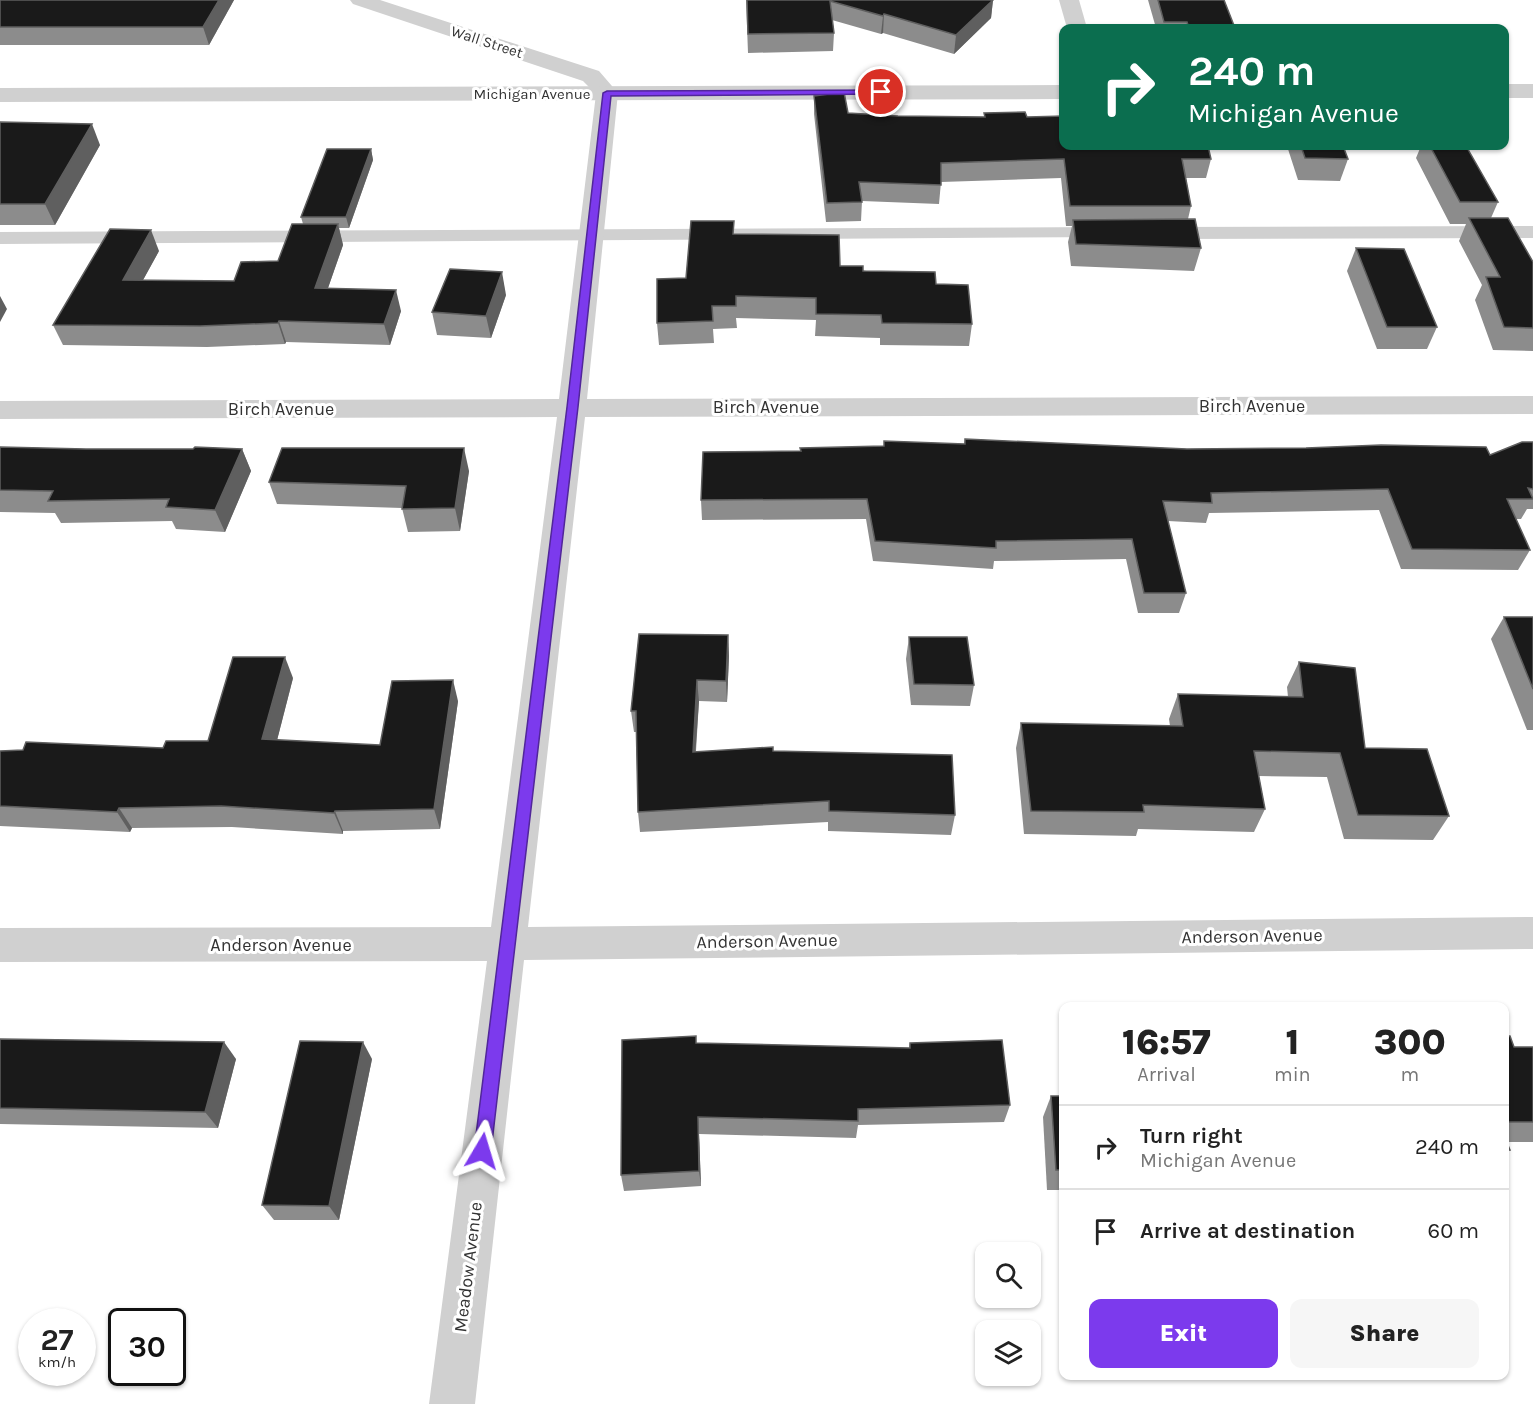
<!DOCTYPE html>
<html lang="en">
<head>
<meta charset="utf-8">
<style>
  :root { --surface:#fff; --page:#f6f6f6; --text:#222; --muted:#767676; --line:#e0e0e0; --accent:#7c3aed }
  body { margin:0; font-family:Karla,sans-serif; background:var(--page); color:var(--text); height:100vh; display:flex; flex-direction:column; font-size:22px; white-space:nowrap }
  * { box-sizing:border-box; margin:0 }
  p { font-size:20px; color:var(--muted) }
  .icon { flex:none; width:33px; height:33px; fill:none; stroke:currentColor; stroke-width:2; stroke-linecap:round; stroke-linejoin:round }
  .map { position:relative; flex:1; overflow:hidden }
  .side { position:absolute; left:1059px; top:1002px; width:450px; height:378px; display:flex; flex-direction:column; background:var(--surface); border-radius:12px; box-shadow:0 2px 4px #0004 }
  .side>* { flex:none }
  .hud { position:absolute; left:1059px; top:24px; width:450px; height:126px; border-radius:12px; box-shadow:0 2px 4px #0004; background:#0b6e4f; color:#fff; overflow:hidden }
  .fabs { position:absolute; left:975px; top:1242px; display:grid; gap:12px }
  .fabs a { display:grid; place-items:center; width:66px; height:66px; border-radius:12px; background:var(--surface); box-shadow:0 2px 4px #0004; font-size:30px }
  .speed { position:absolute; left:18px; top:1308px; display:flex; gap:12px; font-size:30px; font-weight:700; text-align:center }
  .speed>* { display:grid; place-content:center; width:78px; height:78px; border-radius:50%; background:var(--surface); box-shadow:0 2px 4px #0004; line-height:1 }
  .speed small { font-size:15px; font-weight:400 }
  .speed .limit { border:3px solid #111; border-radius:9px; background:#fff; color:#111 }
  .pin { position:absolute; display:grid; place-items:center; width:51px; height:51px; color:#fff; margin:-26px; border:3px solid #fff; border-radius:50%; box-shadow:0 2px 6px #0007 }
  .me { position:absolute; width:66px; margin:-33px; rotate:7deg; stroke-linejoin:round; filter:drop-shadow(0 0 4px #0008) }
  .turn { display:flex; align-items:center; gap:21px; height:126px; padding:0 30px; font-size:27px }
  .turn .icon { width:78px; height:78px; stroke-width:2.5 }
  .turn b { display:block; font-size:42px; line-height:51px }
  .eta { display:flex; justify-content:space-evenly; align-items:center; height:102px; text-align:center }
  .eta b { font-size:36px; font-weight:800; line-height:42px }
  .primary-button { display:flex; gap:12px; margin-top:auto; padding:12px 30px }
  .primary-button a { flex:1; height:69px; border-radius:12px; background:var(--accent); color:#fff; font-size:24px; font-weight:800; line-height:69px; text-align:center }
  .primary-button a+a { background:var(--page); color:var(--text) }
  ul { padding:0; list-style:none }
  li { display:flex; align-items:center; gap:18px; height:84px; padding:0 30px; border-top:2px solid var(--line) }
  li div { flex:1 }
  li b { display:block; font-size:22px }
  li em { font-style:normal }
  .map>svg:first-child { display:block }
</style>
</head>
<body>
<div class="map">
<svg width="1533" height="1404" viewBox="0 0 1533 1404">
  <rect width="100%" height="100%" fill="#fff"/>
  <g fill="none" stroke-linecap="round" stroke-linejoin="round">
    <!-- service -->
    <g fill="#d0d0d0" fill-rule="evenodd">
      <path d="M 1533,226 L 1533,238 L 1164,239 L 1157,237 L 1155,233 L 1157,229 L 1164,227 Z"/>
      <path d="M 1104,227 L 1111,229 L 1113,233 L 1111,237 L 0,244 L 0,232 Z"/>
    </g>
    <!-- minor -->
    <g fill="#d0d0d0" fill-rule="evenodd">
      <path d="M 350,0 L 380,0 L 599,71 L 618,93 L 587,399 L 1533,396 L 1533,414 L 585,417 L 528,927 L 1533,917 L 1533,949 L 524,960 L 475,1404 L 429,1404 L 487,961 L 0,962 L 0,928 L 491,927 L 557,417 L 0,419 L 0,401 L 559,399 L 596,94 L 583,81 L 353,4 Z"/>
      <path d="M 1059,0 L 1079,0 L 1087,28 L 1067,28 Z"/>
    </g>
    <!-- tertiary -->
    <g fill="#d0d0d0" fill-rule="evenodd">
      <rect x="1504" y="84" width="29" height="14"/>
      <path d="M 1064,85 L 1064,99 L 0,102 L 0,88 Z"/>
    </g>
  </g>
  <!-- wall -->
  <g fill="#8c8c8c">
    <path d="M 0,0 L 234,0 L 209,45 L 0,45 Z"/>
    <path d="M 746,0 L 993,0 L 991,18 L 954,54 L 883,33 L 881,34 L 832,20 L 834,33 L 833,51 L 748,53 Z"/>
    <path d="M 1148,0 L 1224,0 L 1235,28 L 1156,28 Z"/>
    <path d="M 814,96 L 848,113 L 898,116 L 984,117 L 984,113 L 1027,117 L 1211,159 L 1206,178 L 1186,178 L 1191,206 L 1188,219 L 1201,248 L 1194,271 L 1071,266 L 1068,242 L 1072,226 L 1066,226 L 1061,178 L 941,182 L 939,204 L 862,201 L 861,221 L 826,222 L 814,114 Z"/>
    <path d="M 0,122 L 100,145 L 55,225 L 0,225 Z"/>
    <path d="M 1287,146 L 1343,146 L 1348,159 L 1340,181 L 1298,180 Z"/>
    <path d="M 1421,146 L 1466,146 L 1498,202 L 1491,218 L 1533,262 L 1533,351 L 1493,350 L 1475,300 L 1482,285 L 1459,241 L 1466,224 L 1450,224 L 1416,158 Z"/>
    <path d="M 371,149 L 373,160 L 349,228 L 339,228 L 343,245 L 328,288 L 401,311 L 390,345 L 286,342 L 285,344 L 207,347 L 63,345 L 53,325 L 159,251 L 143,280 L 234,281 L 278,261 L 303,224 L 301,217 Z"/>
    <path d="M 735,234 L 840,266 L 936,284 L 972,324 L 969,346 L 880,345 L 880,338 L 815,336 L 816,320 L 736,318 L 737,328 L 713,329 L 714,343 L 659,345 L 657,323 L 686,278 Z"/>
    <path d="M 1356,248 L 1437,327 L 1427,349 L 1377,349 L 1347,271 Z"/>
    <path d="M 506,295 L 491,338 L 437,335 L 432,312 Z"/>
    <path d="M 965,439 L 1187,449 L 1490,455 L 1533,442 L 1533,509 L 1527,509 L 1521,519 L 1516,519 L 1530,550 L 1518,570 L 1401,569 L 1379,510 L 1209,513 L 1206,523 L 1168,521 L 1186,593 L 1179,613 L 1138,613 L 1126,559 L 994,561 L 993,569 L 873,561 L 866,519 L 702,520 L 701,500 L 800,451 L 964,444 Z"/>
    <path d="M 0,447 L 86,449 L 242,449 L 251,471 L 225,532 L 176,529 L 172,521 L 61,523 L 55,513 L 0,512 Z"/>
    <path d="M 469,471 L 460,531 L 408,532 L 402,508 L 277,504 L 269,482 Z"/>
    <path d="M 1504,617 L 1533,617 L 1533,730 L 1527,730 L 1491,639 Z"/>
    <path d="M 728,635 L 729,656 L 727,702 L 699,701 L 696,751 L 773,751 L 955,815 L 951,835 L 828,831 L 828,822 L 640,832 L 638,812 L 636,732 L 634,732 L 631,711 Z"/>
    <path d="M 909,637 L 974,685 L 970,706 L 911,705 L 906,659 Z"/>
    <path d="M 1299,662 L 1365,748 L 1449,816 L 1433,840 L 1344,839 L 1327,777 L 1259,776 L 1265,809 L 1254,832 L 1138,829 L 1136,836 L 1024,834 L 1016,748 L 1021,723 L 1170,726 L 1169,719 L 1178,694 L 1288,697 L 1287,687 Z"/>
    <path d="M 293,678 L 277,740 L 380,745 L 458,701 L 440,829 L 343,831 L 343,834 L 232,827 L 132,828 L 130,832 L 0,826 L 0,751 L 163,748 L 208,741 Z"/>
    <path d="M 1504,1036 L 1514,1047 L 1533,1047 L 1533,1142 L 1507,1142 L 1510,1150 L 1504,1155 Z"/>
    <path d="M 0,1039 L 236,1059 L 218,1128 L 0,1124 Z"/>
    <path d="M 697,1043 L 909,1048 L 910,1043 L 1010,1105 L 1004,1122 L 858,1125 L 856,1138 L 699,1134 L 701,1186 L 624,1191 L 621,1175 Z"/>
    <path d="M 372,1059 L 339,1220 L 274,1220 L 262,1205 Z"/>
    <path d="M 1051,1096 L 1064,1096 L 1064,1190 L 1047,1190 L 1043,1117 Z"/>
  </g>
  <!-- shaded-wall -->
  <g fill="#5f5f5f">
    <path d="M 219,0 L 234,0 L 209,45 L 203,27 Z"/>
    <path d="M 993,0 L 991,18 L 954,54 L 956,35 Z"/>
    <path d="M 884,14 L 883,33 L 881,34 L 883,16 Z"/>
    <path d="M 92,124 L 100,145 L 55,225 L 45,204 Z"/>
    <path d="M 371,149 L 373,160 L 349,228 L 346,217 Z"/>
    <path d="M 338,224 L 343,245 L 321,308 L 315,288 Z"/>
    <path d="M 151,230 L 159,251 L 132,300 L 123,280 Z"/>
    <path d="M 502,272 L 506,295 L 491,338 L 486,316 Z"/>
    <path d="M 396,290 L 401,311 L 390,345 L 384,324 Z"/>
    <path d="M 0,296 L 7,309 L 0,322 Z"/>
    <path d="M 279,321 L 286,342 L 285,344 L 278,323 Z"/>
    <path d="M 464,448 L 469,471 L 460,531 L 455,508 Z"/>
    <path d="M 242,449 L 251,471 L 225,532 L 215,510 Z"/>
    <path d="M 728,635 L 729,656 L 727,702 L 726,681 Z"/>
    <path d="M 285,657 L 293,678 L 272,760 L 262,739 Z"/>
    <path d="M 453,680 L 458,701 L 440,829 L 434,809 Z"/>
    <path d="M 697,680 L 699,701 L 694,772 L 693,752 Z"/>
    <path d="M 119,808 L 132,828 L 130,832 L 117,812 Z"/>
    <path d="M 335,811 L 343,831 L 343,834 L 334,813 Z"/>
    <path d="M 224,1042 L 236,1059 L 218,1128 L 205,1112 Z"/>
    <path d="M 363,1042 L 372,1059 L 339,1220 L 329,1206 Z"/>
    <path d="M 698,1117 L 699,1134 L 701,1186 L 699,1171 Z"/>
  </g>
  <!-- building -->
  <g fill="#1a1a1a" stroke="#5f5f5f" stroke-width="1.5">
    <path d="M 0,0 L 219,0 L 203,27 L 0,27 Z"/>
    <path d="M 747,0 L 993,0 L 956,35 L 884,14 L 883,16 L 830,1 L 834,33 L 748,34 Z"/>
    <path d="M 1158,0 L 1224,0 L 1235,28 L 1189,28 L 1187,22 L 1164,22 Z"/>
    <path d="M 844,92 L 848,113 L 898,116 L 985,117 L 984,113 L 1025,112 L 1027,117 L 1064,116 L 1064,146 L 1208,146 L 1211,159 L 1182,159 L 1191,206 L 1070,206 L 1064,159 L 941,163 L 941,185 L 859,182 L 862,202 L 827,203 L 814,96 Z"/>
    <path d="M 0,122 L 92,124 L 45,204 L 0,204 Z"/>
    <path d="M 1301,146 L 1343,146 L 1348,159 L 1305,158 Z"/>
    <path d="M 1430,146 L 1466,146 L 1498,202 L 1460,202 Z"/>
    <path d="M 327,149 L 371,149 L 346,217 L 301,217 Z"/>
    <path d="M 1469,218 L 1508,218 L 1533,262 L 1533,328 L 1504,327 L 1486,277 L 1500,277 Z"/>
    <path d="M 1195,219 L 1201,248 L 1076,244 L 1073,220 Z"/>
    <path d="M 691,221 L 734,221 L 733,234 L 839,235 L 840,266 L 863,266 L 863,271 L 935,272 L 936,284 L 968,285 L 972,324 L 882,323 L 881,315 L 816,314 L 816,298 L 736,296 L 736,306 L 712,306 L 713,321 L 657,323 L 657,279 L 686,278 Z"/>
    <path d="M 292,224 L 338,224 L 315,288 L 396,290 L 384,324 L 279,321 L 278,323 L 200,326 L 53,325 L 110,229 L 151,230 L 123,280 L 234,281 L 241,262 L 278,261 Z"/>
    <path d="M 1356,248 L 1404,249 L 1437,327 L 1387,327 Z"/>
    <path d="M 450,269 L 502,272 L 486,316 L 432,312 Z"/>
    <path d="M 965,439 L 1187,449 L 1306,448 L 1381,445 L 1486,447 L 1490,455 L 1522,442 L 1533,442 L 1533,489 L 1528,488 L 1533,499 L 1507,499 L 1530,550 L 1412,549 L 1388,489 L 1211,493 L 1212,503 L 1163,501 L 1186,593 L 1144,593 L 1132,539 L 996,541 L 996,548 L 875,541 L 867,499 L 701,500 L 703,452 L 801,451 L 800,448 L 884,446 L 884,441 L 965,444 Z"/>
    <path d="M 0,447 L 86,449 L 193,449 L 195,447 L 242,449 L 215,510 L 166,507 L 169,499 L 48,501 L 53,491 L 0,490 Z"/>
    <path d="M 282,448 L 464,448 L 455,508 L 402,509 L 406,486 L 269,482 Z"/>
    <path d="M 1504,617 L 1533,617 L 1533,689 Z"/>
    <path d="M 639,634 L 728,635 L 726,681 L 697,680 L 693,752 L 773,747 L 773,751 L 952,755 L 955,815 L 829,811 L 829,801 L 638,812 L 636,711 L 631,711 Z"/>
    <path d="M 909,637 L 967,637 L 974,685 L 914,684 Z"/>
    <path d="M 233,657 L 285,657 L 262,739 L 380,745 L 392,681 L 453,680 L 434,809 L 335,811 L 334,813 L 221,806 L 119,808 L 117,812 L 0,806 L 0,751 L 23,750 L 26,742 L 163,748 L 166,741 L 208,741 Z"/>
    <path d="M 1299,662 L 1355,668 L 1365,748 L 1427,749 L 1449,816 L 1358,815 L 1340,753 L 1254,751 L 1265,809 L 1143,805 L 1144,812 L 1031,811 L 1021,723 L 1183,726 L 1178,694 L 1303,697 Z"/>
    <path d="M 696,1036 L 696,1043 L 910,1048 L 910,1043 L 1002,1040 L 1010,1105 L 858,1109 L 858,1121 L 698,1117 L 699,1171 L 621,1175 L 622,1040 Z"/>
    <path d="M 1504,1036 L 1510,1036 L 1514,1047 L 1533,1047 L 1533,1122 L 1504,1122 Z"/>
    <path d="M 0,1039 L 224,1042 L 205,1112 L 0,1108 Z"/>
    <path d="M 300,1041 L 363,1042 L 329,1206 L 262,1205 Z"/>
    <path d="M 1051,1096 L 1064,1096 L 1064,1170 L 1056,1170 Z"/>
    <path d="M 1504,1136 L 1510,1150 L 1504,1150 Z"/>
  </g>
  <!-- route -->
  <path fill="#7c3aed" stroke="#51269a" stroke-width="1.5" d="M 881,90 L 886,92 L 884,94 L 611,96 L 578,407 L 491,1151 L 488,1157 L 482,1159 L 476,1157 L 474,1151 L 567,407 L 603,93 L 607,91 Z"/>
  <g text-anchor="middle" dominant-baseline="central" stroke-width="6" stroke-linejoin="round" paint-order="stroke">
    <!-- far-street labels -->
    <g font-size="15" fill="#333" stroke="#fff">
      <text transform="translate(487 42) rotate(18)">Wall Street</text>
      <text x="532" y="94">Michigan Avenue</text>
    </g>
    <!-- street labels -->
    <g font-size="18" fill="#333" stroke="#fff">
      <text x="1252" y="406">Birch Avenue</text>
      <text x="766" y="407">Birch Avenue</text>
      <text x="281" y="409">Birch Avenue</text>
      <text transform="translate(1252 936) rotate(-1)">Anderson Avenue</text>
      <text transform="translate(767 941) rotate(-1)">Anderson Avenue</text>
      <text x="281" y="945">Anderson Avenue</text>
      <text transform="translate(468 1267) rotate(-83)">Meadow Avenue</text>
    </g>
  </g>
</svg>
<div class="fabs">
<a><svg class="icon" aria-label="search" viewBox="0 0 24 24"><circle cx="10" cy="10" r="6"/><path d="M15 15l6 6"/></svg></a>
<a><svg class="icon" aria-label="layers" viewBox="0 0 24 24"><path d="M12 4l9 5-9 5-9-5zM3 14l9 5 9-5"/></svg></a>
</div>
<div class="speed"><div>27<small>km/h</small></div><div class="limit">30</div></div>
<div class="pin" style="left:881px;top:92px;background:#d93025"><svg class="icon" aria-label="arrive" viewBox="0 0 24 24"><path d="M6 21V4h12l-3 4 3 4H6"/></svg></div>
<svg class="me" style="left:482px;top:1151px" viewBox="-20 -20 40 40"><path d="M0-17L14 15 0 8-14 15z" fill="#7c3aed" stroke="#fff" stroke-width="4"/></svg>
<div class="hud">
<div class="turn"><svg class="icon" aria-label="right" viewBox="0 0 24 24"><path d="M7 20v-9h11M14 6l5 5-5 5"/></svg><div><b>240 m</b>Michigan Avenue</div></div>
</div>
<section class="side">
<div class="eta">
<div><b>16:57</b><p>Arrival</p></div>
<div><b>1</b><p>min</p></div>
<div><b>300</b><p>m</p></div>
</div>
<ul>
<li><svg class="icon" aria-label="right" viewBox="0 0 24 24"><path d="M7 20v-9h11M14 6l5 5-5 5"/></svg><div><b>Turn right</b><p>Michigan Avenue</p></div><em>240 m</em></li>
<li><svg class="icon" aria-label="arrive" viewBox="0 0 24 24"><path d="M6 21V4h12l-3 4 3 4H6"/></svg><div><b>Arrive at destination</b></div><em>60 m</em></li>
</ul>
<div class="primary-button"><a>Exit</a><a>Share</a></div>
</section>
</div>
</body>
</html>
